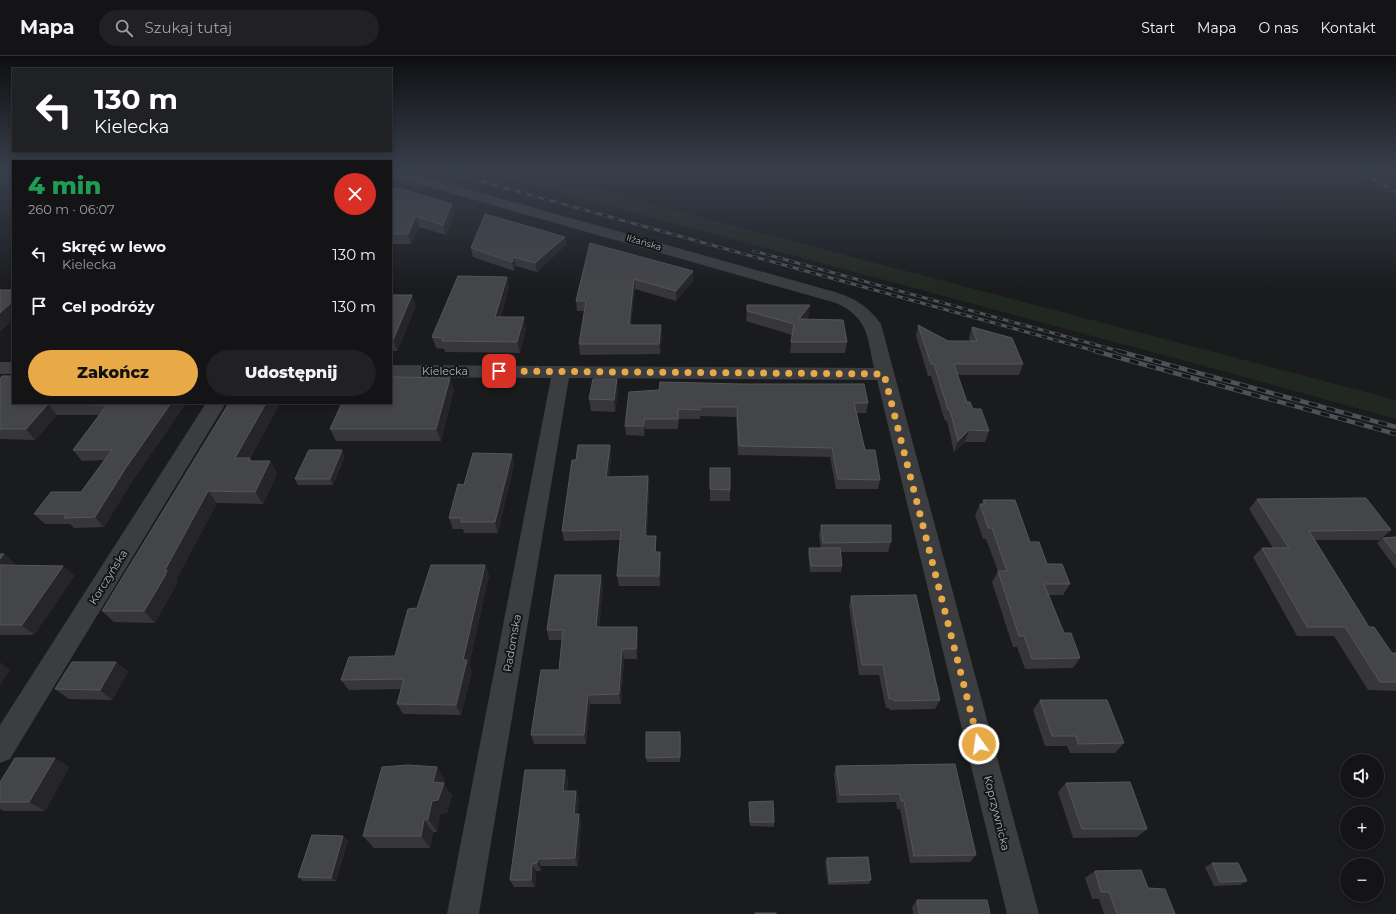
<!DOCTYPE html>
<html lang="pl">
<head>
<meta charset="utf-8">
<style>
  :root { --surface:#141416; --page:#212123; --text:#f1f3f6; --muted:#9d9ea1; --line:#333335; --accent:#e8a947 }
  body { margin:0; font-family:Montserrat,sans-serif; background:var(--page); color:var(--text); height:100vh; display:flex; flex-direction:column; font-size:15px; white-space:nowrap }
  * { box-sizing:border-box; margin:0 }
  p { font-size:13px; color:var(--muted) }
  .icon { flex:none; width:22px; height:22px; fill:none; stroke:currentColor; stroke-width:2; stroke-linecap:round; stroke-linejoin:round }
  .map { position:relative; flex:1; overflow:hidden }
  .panel { position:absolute; left:12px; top:104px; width:380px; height:244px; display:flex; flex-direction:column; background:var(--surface); border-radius:0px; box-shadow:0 2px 6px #0003,0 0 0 1px var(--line) }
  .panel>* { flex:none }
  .guide { position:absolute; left:12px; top:12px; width:380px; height:84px; border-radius:0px; box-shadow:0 2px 6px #0003,0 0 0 1px var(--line); background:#202124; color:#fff; overflow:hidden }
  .fabs { position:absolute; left:1340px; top:698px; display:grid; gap:8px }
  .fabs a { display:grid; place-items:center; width:44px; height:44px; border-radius:50%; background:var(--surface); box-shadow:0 2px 6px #0003,0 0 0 1px var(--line); font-size:20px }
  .pin { position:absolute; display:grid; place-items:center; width:34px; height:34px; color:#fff; margin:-17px; border-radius:8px; box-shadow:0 2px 6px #0006 }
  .me { position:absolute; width:44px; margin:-22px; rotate:346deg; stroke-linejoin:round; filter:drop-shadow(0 0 3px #0008) }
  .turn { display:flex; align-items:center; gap:14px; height:84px; padding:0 16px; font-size:18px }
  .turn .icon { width:52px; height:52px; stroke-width:2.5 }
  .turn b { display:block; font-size:28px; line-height:34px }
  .round { display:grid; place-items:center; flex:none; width:42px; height:42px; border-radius:21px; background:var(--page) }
  .overview { display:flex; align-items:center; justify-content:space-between; height:68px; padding:0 16px }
  h1 { font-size:24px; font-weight:800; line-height:30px; color:#1e9e55 }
  .primary-button { display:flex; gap:8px; margin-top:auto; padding:8px 16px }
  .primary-button a { flex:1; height:46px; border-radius:24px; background:var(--accent); color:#111; font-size:16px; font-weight:800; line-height:46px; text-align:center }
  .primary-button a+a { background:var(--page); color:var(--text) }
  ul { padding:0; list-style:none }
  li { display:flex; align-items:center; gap:12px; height:52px; padding:0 16px }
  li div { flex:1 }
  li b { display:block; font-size:15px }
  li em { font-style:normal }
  header { display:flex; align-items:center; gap:24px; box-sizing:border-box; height:56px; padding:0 20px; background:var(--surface); border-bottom:1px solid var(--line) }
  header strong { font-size:19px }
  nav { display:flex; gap:22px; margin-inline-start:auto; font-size:14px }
  .search { width:280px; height:36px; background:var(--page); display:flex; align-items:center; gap:10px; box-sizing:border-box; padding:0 14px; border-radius:22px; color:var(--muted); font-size:15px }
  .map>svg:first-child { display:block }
</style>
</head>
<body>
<header>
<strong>Mapa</strong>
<div class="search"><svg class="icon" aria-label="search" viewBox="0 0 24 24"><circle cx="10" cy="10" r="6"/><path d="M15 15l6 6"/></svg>Szukaj tutaj</div>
<nav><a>Start</a><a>Mapa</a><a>O nas</a><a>Kontakt</a></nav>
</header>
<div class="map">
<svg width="1396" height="858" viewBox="0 0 1396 858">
  <rect width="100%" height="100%" fill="#1a1b1d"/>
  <!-- green -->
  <path fill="#212821" d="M 475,114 L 522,114 L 1396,344 L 1396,363 L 1230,317 Z"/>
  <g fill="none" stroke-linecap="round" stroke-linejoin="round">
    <!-- minor -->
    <g fill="#3c3d41" fill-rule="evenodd">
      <path d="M 391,114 L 399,114 L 835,236 C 855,242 869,251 881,268 L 1039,858 L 1007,858 L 877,324 L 569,322 L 479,858 L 447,858 L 551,322 L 391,321 L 391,309 L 874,312 C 867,281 869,262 836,247 L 391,120 Z"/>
      <rect x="0" y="306" width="13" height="12"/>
      <path d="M 206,347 L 226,347 L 10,703 L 0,707 L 0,669 Z"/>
    </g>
    <!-- rail-far1 casing -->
    <g stroke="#4f5156" stroke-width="3">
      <g id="rail-far1">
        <path d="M 440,114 L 1099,296"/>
        <path d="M 1357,114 L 1396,136"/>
        <path d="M 754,195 L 1122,296"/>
      </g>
    </g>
    <!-- rail casing -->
    <g stroke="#4f5156" stroke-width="4.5">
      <g id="rail">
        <path d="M 1095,295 L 1396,378"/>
        <path d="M 1118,295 L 1396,371"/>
      </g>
    </g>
    <!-- rail-far1 -->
    <use href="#rail-far1" stroke="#151618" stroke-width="2" stroke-dasharray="6" stroke-linecap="butt"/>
    <!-- rail -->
    <use href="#rail" stroke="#151618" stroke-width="3" stroke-dasharray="9" stroke-linecap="butt"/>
  </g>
  <!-- wall -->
  <g fill="#37373b">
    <path d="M 391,132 L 455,158 L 446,179 L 419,171 L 411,188 L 393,188 L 391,192 Z"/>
    <path d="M 565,181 L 566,189 L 537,216 L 516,210 L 514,215 L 473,201 L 471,192 Z"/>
    <path d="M 590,187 L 693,225 L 676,245 L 635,233 L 631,269 L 662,279 L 660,298 L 580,299 L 579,288 L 585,255 L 577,255 L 576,245 Z"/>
    <path d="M 507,221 L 509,232 L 501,261 L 526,272 L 520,297 L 445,296 L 444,293 L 436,292 L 432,281 Z"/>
    <path d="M 391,239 L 412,239 L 416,250 L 397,295 L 391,295 Z"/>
    <path d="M 747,255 L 809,260 L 806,264 L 847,286 L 845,297 L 790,297 L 792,279 L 746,265 Z"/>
    <path d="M 918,269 L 948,285 L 970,285 L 969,282 L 972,271 L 1023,308 L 1019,319 L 957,319 L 967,346 L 973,353 L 989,375 L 985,386 L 965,386 L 954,396 L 947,365 L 945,365 L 931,320 L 928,320 L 916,280 Z"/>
    <path d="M 0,323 L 186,347 L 133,424 L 104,471 L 74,472 L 70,468 L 45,468 L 34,458 L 81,436 L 104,404 L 82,405 L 73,394 L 99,359 L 57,359 L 35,384 L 0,383 Z"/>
    <path d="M 454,334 L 441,385 L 336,385 L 330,373 Z"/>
    <path d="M 618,335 L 615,356 L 591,355 L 589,343 Z"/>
    <path d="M 629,336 L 868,347 L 866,357 L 857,357 L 865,394 L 880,424 L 878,433 L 836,433 L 830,401 L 738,399 L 736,361 L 700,360 L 700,363 L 679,363 L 678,373 L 645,373 L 644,380 L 626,379 L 625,370 Z"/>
    <path d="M 280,347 L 250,402 L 252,405 L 270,405 L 277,418 L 263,448 L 217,447 L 176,524 L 177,526 L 175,531 L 155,567 L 114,566 L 102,555 Z"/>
    <path d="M 610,389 L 611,399 L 609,421 L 648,420 L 649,430 L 647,480 L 656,480 L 656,496 L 660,496 L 661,506 L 660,530 L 619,530 L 617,520 L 620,484 L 564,485 L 562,475 L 576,404 Z"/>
    <path d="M 512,398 L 514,408 L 498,477 L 464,477 L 463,473 L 453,473 L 449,462 L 464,429 Z"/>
    <path d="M 345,400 L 333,429 L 298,429 L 295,423 Z"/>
    <path d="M 710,412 L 730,434 L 730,445 L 710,445 Z"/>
    <path d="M 1257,443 L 1391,474 L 1380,484 L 1315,484 L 1369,571 L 1392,597 L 1396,597 L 1396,635 L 1368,634 L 1334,580 L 1297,580 L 1253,501 L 1262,492 L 1273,492 L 1249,453 Z"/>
    <path d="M 983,444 L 1030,486 L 1047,508 L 1070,528 L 1063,539 L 1049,539 L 1064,577 L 1080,602 L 1073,612 L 1025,613 L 1017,591 L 1013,591 L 992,526 L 998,515 L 986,483 L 983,483 L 975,459 L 980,448 L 982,448 Z"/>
    <path d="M 821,469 L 891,486 L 888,496 L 840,496 L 842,510 L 841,516 L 810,516 L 808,497 L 809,492 L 821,492 L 819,479 Z"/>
    <path d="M 1396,481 L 1396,513 L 1377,487 L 1383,482 Z"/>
    <path d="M 0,498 L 4,498 L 15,508 L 15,509 L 63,510 L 74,520 L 34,579 L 0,579 Z"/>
    <path d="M 485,509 L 489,520 L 469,609 L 472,615 L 461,659 L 403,658 L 397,648 L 401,633 L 349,634 L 341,624 L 395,600 L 417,552 Z"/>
    <path d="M 603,530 L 599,571 L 637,571 L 638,581 L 637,603 L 624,603 L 621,648 L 590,648 L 586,688 L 534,688 L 531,679 L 559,614 L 562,584 L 549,584 L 547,574 Z"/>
    <path d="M 851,540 L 940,644 L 935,653 L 890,654 L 889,652 L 886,652 L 879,619 L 859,619 L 849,550 Z"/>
    <path d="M 116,606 L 128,616 L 112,644 L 69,643 L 55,633 Z"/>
    <path d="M 1040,644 L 1124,687 L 1115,697 L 1070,697 L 1067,690 L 1045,690 L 1033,654 Z"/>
    <path d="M 681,680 L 680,706 L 647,706 L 646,702 Z"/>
    <path d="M 55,702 L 69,711 L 45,755 L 4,755 L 0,753 L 0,726 Z"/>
    <path d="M 955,708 L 976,799 L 970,806 L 910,807 L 900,753 L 897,753 L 896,746 L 837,747 L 834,718 L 836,710 Z"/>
    <path d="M 568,723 L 567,735 L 576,735 L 579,743 L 577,758 L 579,758 L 581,766 L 578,810 L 541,810 L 541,815 L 536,815 L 535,831 L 514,831 L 510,824 Z"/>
    <path d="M 445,724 L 444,728 L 452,740 L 447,757 L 440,758 L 437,776 L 433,776 L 430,792 L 374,792 L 363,780 Z"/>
    <path d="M 1066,727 L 1147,773 L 1137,781 L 1073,782 L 1058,736 Z"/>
    <path d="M 749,746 L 774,766 L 774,771 L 750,770 L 749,750 Z"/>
    <path d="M 348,784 L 336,825 L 303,825 L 298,821 Z"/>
    <path d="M 827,802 L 871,824 L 869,828 L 828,829 L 825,806 Z"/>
    <path d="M 1212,807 L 1247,825 L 1240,829 L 1214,830 L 1205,811 Z"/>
    <path d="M 1095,815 L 1148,832 L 1175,858 L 1104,858 L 1099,843 L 1092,843 L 1085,822 Z"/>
    <path d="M 917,844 L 990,858 L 913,858 L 912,851 Z"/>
  </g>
  <!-- shaded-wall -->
  <g fill="#262629">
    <path d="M 452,148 L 455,158 L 446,179 L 443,169 Z"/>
    <path d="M 416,160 L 419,171 L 411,188 L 408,178 Z"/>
    <path d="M 565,181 L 566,189 L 537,216 L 535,207 Z"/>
    <path d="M 391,182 L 393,188 L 391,192 Z"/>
    <path d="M 514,201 L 516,210 L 514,215 L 512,206 Z"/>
    <path d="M 693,215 L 693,225 L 676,245 L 676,235 Z"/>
    <path d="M 507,221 L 509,232 L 498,272 L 495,261 Z"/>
    <path d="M 634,223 L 635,233 L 630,279 L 629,269 Z"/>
    <path d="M 412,239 L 416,250 L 397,295 L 393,284 Z"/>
    <path d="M 13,245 L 13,264 L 0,276 L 0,257 Z"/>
    <path d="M 810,249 L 809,260 L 797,274 L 799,263 Z"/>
    <path d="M 524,261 L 526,272 L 520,297 L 517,286 Z"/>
    <path d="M 661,269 L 662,279 L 660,298 L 659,288 Z"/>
    <path d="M 450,322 L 454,334 L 441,385 L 436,373 Z"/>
    <path d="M 617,323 L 618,335 L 615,356 L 614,344 Z"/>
    <path d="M 171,347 L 186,347 L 133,424 L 104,471 L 95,461 L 125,413 Z"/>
    <path d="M 266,347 L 280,347 L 243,414 L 235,402 Z"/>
    <path d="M 48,348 L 57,359 L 35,384 L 26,373 Z"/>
    <path d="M 644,363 L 645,373 L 644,380 Z"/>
    <path d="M 969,374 L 965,386 L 954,396 L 958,385 Z"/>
    <path d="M 610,389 L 611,399 L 608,431 L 606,421 Z"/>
    <path d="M 342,394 L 345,400 L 333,429 L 330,423 Z"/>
    <path d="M 512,398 L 514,408 L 498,477 L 495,466 Z"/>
    <path d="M 270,405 L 277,418 L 263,448 L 255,436 Z"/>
    <path d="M 648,420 L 649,430 L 646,490 L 645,480 Z"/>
    <path d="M 208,435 L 217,447 L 176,524 L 177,526 L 175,531 L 155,567 L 144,555 L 165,514 Z"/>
    <path d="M 656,480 L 656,506 L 655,496 Z"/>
    <path d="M 660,496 L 661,506 L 660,530 L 659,520 Z"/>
    <path d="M 4,498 L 15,508 L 8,519 L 0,513 L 0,503 Z"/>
    <path d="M 485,509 L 489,520 L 469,609 L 472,615 L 461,659 L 456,649 L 463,604 Z"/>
    <path d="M 63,510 L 74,520 L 34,579 L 22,569 Z"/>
    <path d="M 601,519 L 603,530 L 598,581 L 596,571 Z"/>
    <path d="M 637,571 L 638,581 L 637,603 L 636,593 Z"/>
    <path d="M 622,593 L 624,603 L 621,648 L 619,638 Z"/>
    <path d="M 0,606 L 10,614 L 0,629 Z"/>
    <path d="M 116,606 L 128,616 L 112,644 L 100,634 Z"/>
    <path d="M 588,639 L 590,648 L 586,688 L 584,679 Z"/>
    <path d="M 55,702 L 69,711 L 45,755 L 29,746 Z"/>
    <path d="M 437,711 L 445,724 L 444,728 L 452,740 L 447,757 L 440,758 L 437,776 L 428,763 L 433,726 Z"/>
    <path d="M 565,714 L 568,723 L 566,743 L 563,735 Z"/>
    <path d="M 576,735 L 579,743 L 576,767 L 574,758 Z"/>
    <path d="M 579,758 L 581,766 L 578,810 L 575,802 Z"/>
    <path d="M 424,764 L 433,776 L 430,792 L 421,780 Z"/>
    <path d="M 343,780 L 348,784 L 336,825 L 331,822 Z"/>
    <path d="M 538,803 L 541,810 L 541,815 L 537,807 Z"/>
    <path d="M 532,808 L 536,815 L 535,831 L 531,824 Z"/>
  </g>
  <!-- building -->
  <g fill="#444548" stroke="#54565a">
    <path d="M 391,132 L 398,132 L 452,148 L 443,169 L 416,160 L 408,178 L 391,178 Z"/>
    <path d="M 485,158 L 565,181 L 535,207 L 514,201 L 512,206 L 471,192 Z"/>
    <path d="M 590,187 L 693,215 L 676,235 L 634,223 L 629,269 L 661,269 L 659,288 L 579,288 L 586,245 L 576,245 Z"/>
    <path d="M 458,220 L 507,221 L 495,261 L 524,261 L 517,286 L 442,285 L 443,282 L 432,281 Z"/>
    <path d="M 0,234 L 13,234 L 13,245 L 0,257 Z"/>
    <path d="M 391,239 L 412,239 L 393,284 L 391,284 Z"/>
    <path d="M 747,249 L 810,249 L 799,263 L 843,264 L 847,286 L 791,286 L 794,268 L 747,255 Z"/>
    <path d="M 918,269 L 948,285 L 977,285 L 972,271 L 1012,282 L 1023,308 L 954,308 L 967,346 L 970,346 L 973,353 L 981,353 L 989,375 L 969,374 L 958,385 L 950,354 L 948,354 L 934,308 L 931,308 Z"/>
    <path d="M 2,320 L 13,320 L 13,347 L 171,347 L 125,413 L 95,461 L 64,462 L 67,458 L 34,458 L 51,436 L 81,436 L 112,394 L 73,394 L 107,349 L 48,348 L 26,373 L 0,373 L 0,323 Z"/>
    <path d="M 391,321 L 450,322 L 436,373 L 330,373 L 342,347 L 391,347 Z"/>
    <path d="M 593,323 L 617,323 L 614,344 L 589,343 Z"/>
    <path d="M 660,326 L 742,328 L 864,328 L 868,347 L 854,347 L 865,394 L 875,394 L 880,424 L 838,423 L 832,392 L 739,390 L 737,351 L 700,351 L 700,354 L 678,353 L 678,363 L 644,363 L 644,370 L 625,370 L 629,336 L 659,334 Z"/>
    <path d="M 229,347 L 266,347 L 235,402 L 250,402 L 248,405 L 270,405 L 255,436 L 208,435 L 165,514 L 167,514 L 165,520 L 144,555 L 102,555 Z"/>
    <path d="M 578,389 L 610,389 L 606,421 L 648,420 L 645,480 L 656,480 L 655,496 L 660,496 L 659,520 L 617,520 L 621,474 L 562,475 L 572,404 L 576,404 Z"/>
    <path d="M 309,394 L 342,394 L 330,423 L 295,423 Z"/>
    <path d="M 473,397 L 512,398 L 495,466 L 461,466 L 462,462 L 449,462 L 458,428 L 464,429 Z"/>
    <path d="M 710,412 L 730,412 L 730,434 L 710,433 Z"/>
    <path d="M 1366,442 L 1391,474 L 1309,475 L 1369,571 L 1374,571 L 1392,597 L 1396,597 L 1396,626 L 1380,626 L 1345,571 L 1307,571 L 1262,492 L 1289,492 L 1257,443 Z"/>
    <path d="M 983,444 L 1015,444 L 1030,486 L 1039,486 L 1047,508 L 1062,508 L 1070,528 L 1044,528 L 1064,577 L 1071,577 L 1080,602 L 1032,603 L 1024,580 L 1019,580 L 998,515 L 1007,515 L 992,472 L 988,472 L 980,448 L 985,448 Z"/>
    <path d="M 821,469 L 891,469 L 891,486 L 823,487 Z"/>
    <path d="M 1396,481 L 1396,498 L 1383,482 Z"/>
    <path d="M 809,492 L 840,492 L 842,510 L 811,510 Z"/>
    <path d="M 0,498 L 4,498 L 0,503 Z"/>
    <path d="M 0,509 L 63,510 L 22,569 L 0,569 Z"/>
    <path d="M 431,509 L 485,509 L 463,604 L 467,604 L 456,649 L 397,648 L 404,623 L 341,624 L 349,601 L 395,600 L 408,553 L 417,552 Z"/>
    <path d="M 555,519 L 601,519 L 596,571 L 637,571 L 636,593 L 622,593 L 619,638 L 588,639 L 584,679 L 531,679 L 541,614 L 559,614 L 563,574 L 547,574 Z"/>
    <path d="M 916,539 L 940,644 L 894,645 L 893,643 L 889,643 L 883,609 L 862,609 L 851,540 Z"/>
    <path d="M 72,606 L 116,606 L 100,634 L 55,633 Z"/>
    <path d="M 1040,644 L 1107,644 L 1124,687 L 1078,688 L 1076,680 L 1052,680 Z"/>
    <path d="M 646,676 L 680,676 L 680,701 L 646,702 Z"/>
    <path d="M 15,702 L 55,702 L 29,746 L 0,746 L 0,726 Z"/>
    <path d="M 955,708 L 976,799 L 914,800 L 904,745 L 901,745 L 900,738 L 840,739 L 836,710 Z"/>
    <path d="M 408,709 L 437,711 L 433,726 L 444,727 L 438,744 L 432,745 L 428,763 L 424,764 L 421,780 L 363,780 L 382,711 Z"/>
    <path d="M 525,714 L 565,714 L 563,735 L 576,735 L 574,758 L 579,758 L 575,802 L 538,803 L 537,807 L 532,808 L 531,824 L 510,824 Z"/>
    <path d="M 1130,726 L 1147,773 L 1082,773 L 1066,727 Z"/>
    <path d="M 773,745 L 774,766 L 750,766 L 749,746 Z"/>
    <path d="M 312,779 L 343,780 L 331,822 L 298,821 Z"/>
    <path d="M 868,801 L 871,824 L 830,826 L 827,802 Z"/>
    <path d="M 1212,807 L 1238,807 L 1247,825 L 1220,826 Z"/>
    <path d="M 1141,814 L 1148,832 L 1165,833 L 1175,858 L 1117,858 L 1109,836 L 1101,836 L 1095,815 Z"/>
    <path d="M 917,844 L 987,844 L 990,858 L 919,858 Z"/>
    <rect x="755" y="857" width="21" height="1"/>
  </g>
  <!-- sky -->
  <linearGradient id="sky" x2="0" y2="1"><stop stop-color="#0e0f10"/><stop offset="0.49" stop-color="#383f4c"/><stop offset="1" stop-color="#383f4c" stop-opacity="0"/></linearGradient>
  <rect width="1396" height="234" fill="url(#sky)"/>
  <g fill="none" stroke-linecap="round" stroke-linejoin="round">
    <!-- route -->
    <path stroke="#e8a947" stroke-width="7" stroke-dasharray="0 12.6" d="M 499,315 L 884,318 L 979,688"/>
  </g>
  <g text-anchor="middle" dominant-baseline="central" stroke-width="4" stroke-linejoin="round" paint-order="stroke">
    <!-- far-street labels -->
    <g font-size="9" fill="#aeb3bb" stroke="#151618">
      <text transform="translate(644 186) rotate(16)">Iłżańska</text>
    </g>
    <!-- street labels -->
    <g font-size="11" fill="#aeb3bb" stroke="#151618">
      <text x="445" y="315">Kielecka</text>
      <text transform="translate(108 521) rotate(-58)">Korczyńska</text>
      <text transform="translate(512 587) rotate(-80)">Radomska</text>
      <text transform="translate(997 757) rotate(76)">Koprzywnicka</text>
    </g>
  </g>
</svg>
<div class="fabs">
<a><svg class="icon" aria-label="sound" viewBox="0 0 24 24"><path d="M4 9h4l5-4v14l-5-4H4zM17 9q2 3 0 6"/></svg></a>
<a>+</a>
<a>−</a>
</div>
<div class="pin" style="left:499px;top:315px;background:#d93025"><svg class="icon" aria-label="arrive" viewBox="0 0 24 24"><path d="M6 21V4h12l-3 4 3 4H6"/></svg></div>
<svg class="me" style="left:979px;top:688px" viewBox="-20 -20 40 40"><circle r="17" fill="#e8a947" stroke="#fff" stroke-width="3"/><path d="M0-11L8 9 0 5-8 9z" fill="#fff"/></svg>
<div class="guide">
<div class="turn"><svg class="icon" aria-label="left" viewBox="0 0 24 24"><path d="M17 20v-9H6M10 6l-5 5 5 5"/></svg><div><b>130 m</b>Kielecka</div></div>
</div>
<section class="panel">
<div class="overview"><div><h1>4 min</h1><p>260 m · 06:07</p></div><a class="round" style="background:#d93025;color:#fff"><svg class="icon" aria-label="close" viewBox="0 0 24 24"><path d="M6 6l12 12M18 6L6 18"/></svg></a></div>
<ul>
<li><svg class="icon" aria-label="left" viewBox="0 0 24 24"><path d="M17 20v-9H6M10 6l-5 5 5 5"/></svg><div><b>Skręć w lewo</b><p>Kielecka</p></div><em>130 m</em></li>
<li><svg class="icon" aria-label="arrive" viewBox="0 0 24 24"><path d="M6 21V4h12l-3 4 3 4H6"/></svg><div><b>Cel podróży</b></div><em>130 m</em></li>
</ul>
<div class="primary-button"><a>Zakończ</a><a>Udostępnij</a></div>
</section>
</div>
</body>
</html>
